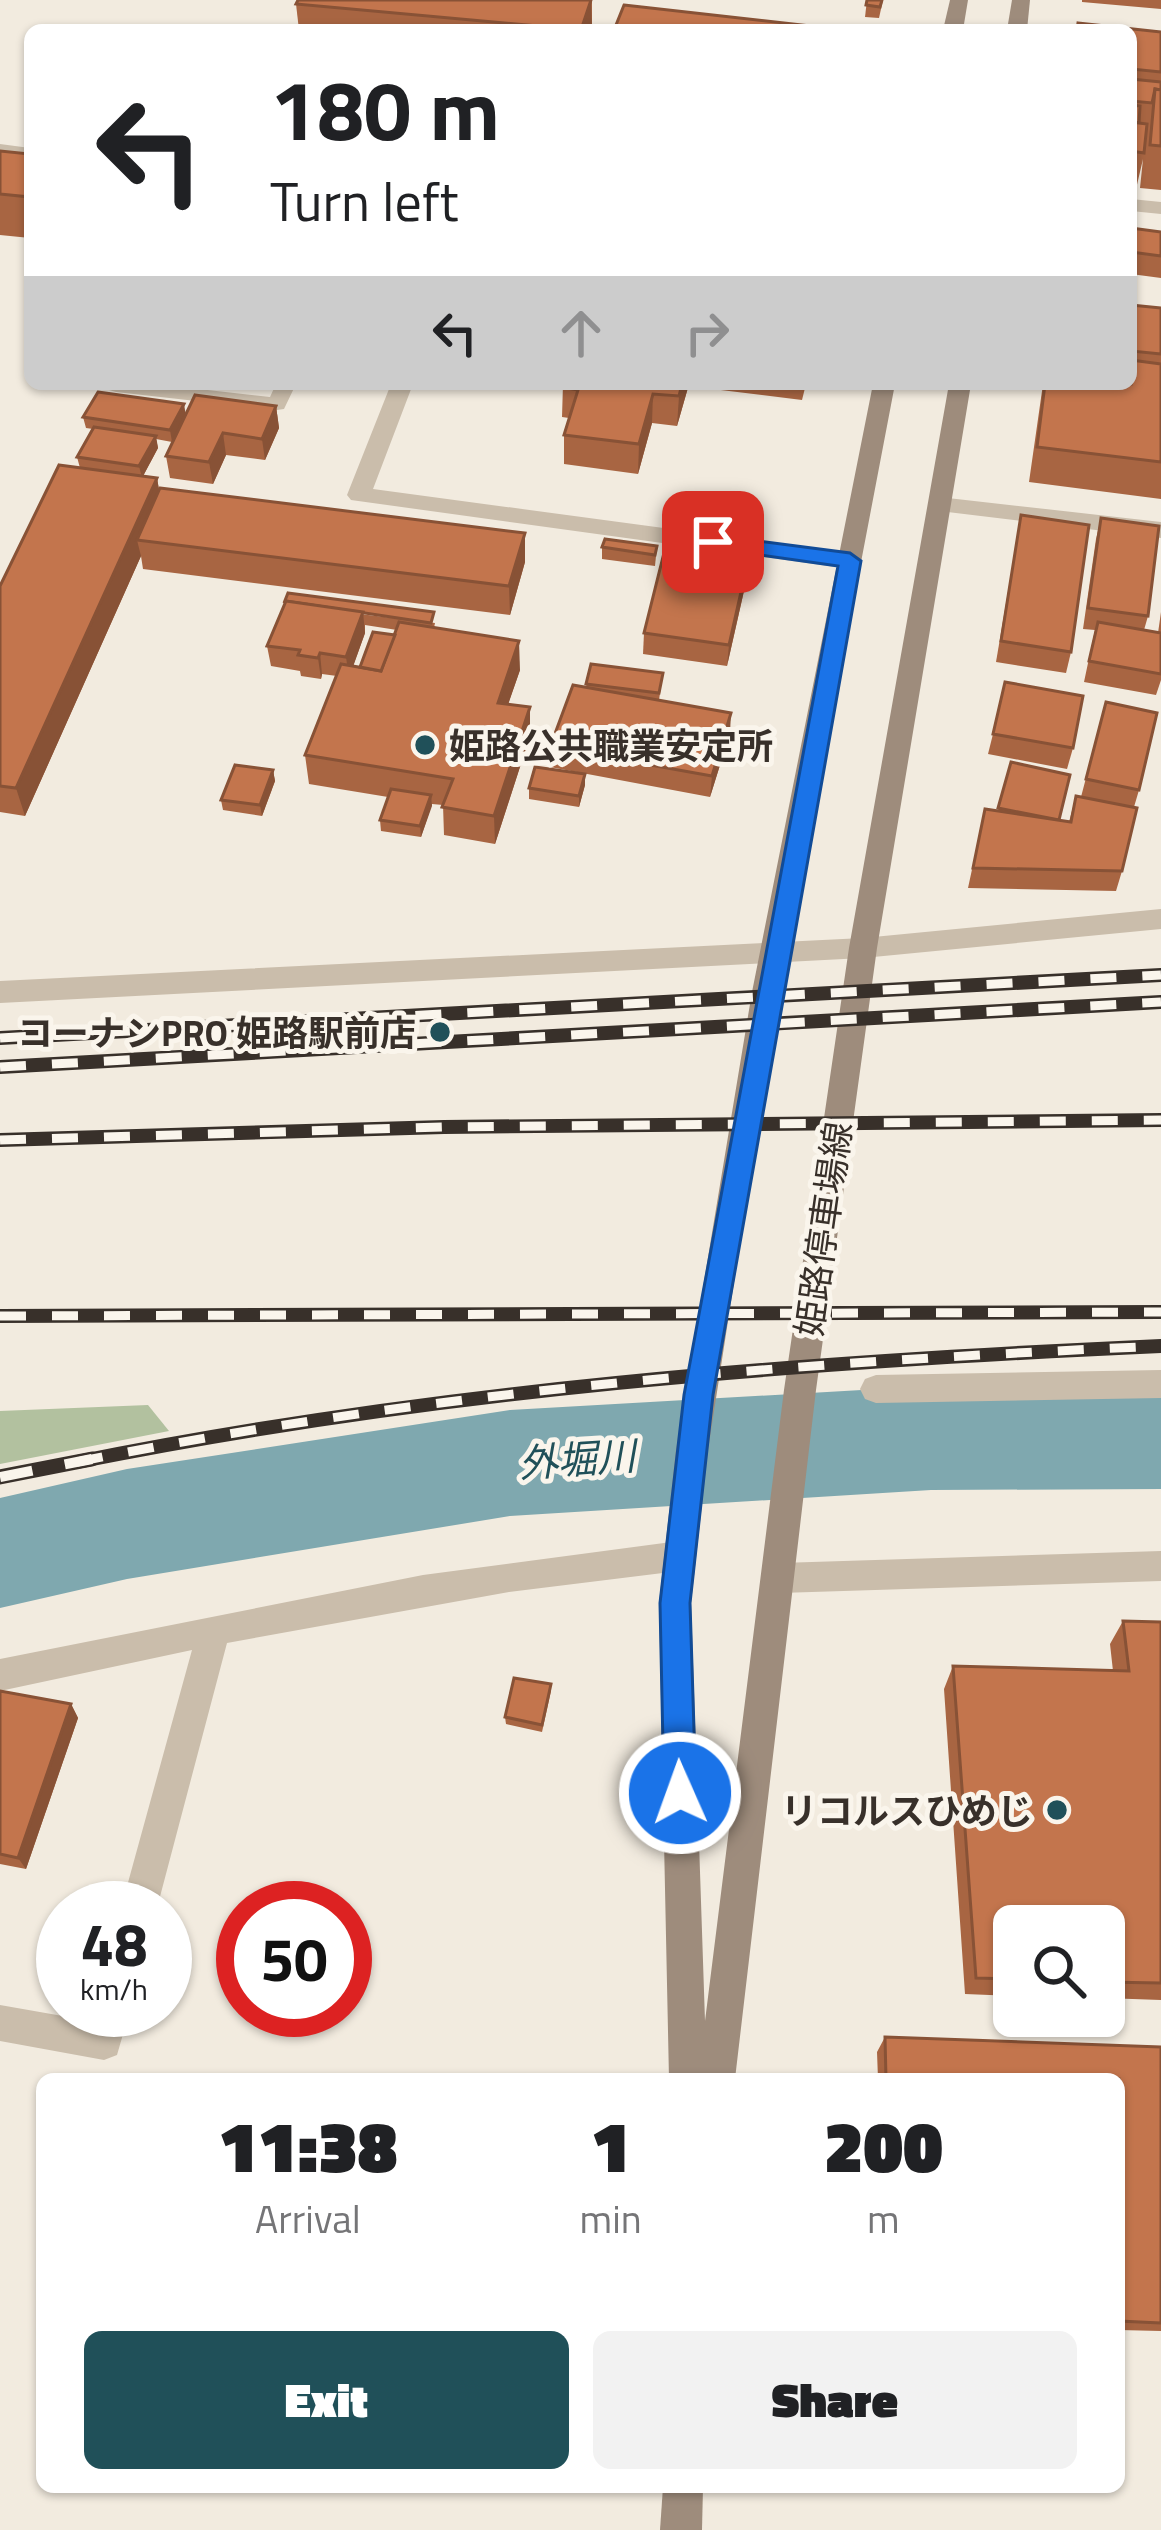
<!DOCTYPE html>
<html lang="en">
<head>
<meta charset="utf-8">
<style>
  :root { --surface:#fff; --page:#f2f2f2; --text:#202124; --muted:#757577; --accent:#205059 }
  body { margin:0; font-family:"Titillium Web","Noto Sans JP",sans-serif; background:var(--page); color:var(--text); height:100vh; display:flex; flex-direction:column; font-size:45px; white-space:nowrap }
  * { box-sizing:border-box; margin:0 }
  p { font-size:39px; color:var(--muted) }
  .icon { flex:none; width:66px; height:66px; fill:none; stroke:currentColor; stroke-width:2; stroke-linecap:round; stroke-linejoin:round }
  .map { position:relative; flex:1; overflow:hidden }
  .sheet { position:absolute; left:36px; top:2073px; width:1089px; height:420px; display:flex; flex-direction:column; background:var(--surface); border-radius:18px; box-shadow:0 3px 9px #0004 }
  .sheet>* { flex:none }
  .guide { position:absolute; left:24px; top:24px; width:1113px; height:366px; border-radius:18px; box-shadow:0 3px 9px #0004; background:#fff; color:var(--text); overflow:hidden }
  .tools { position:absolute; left:993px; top:1905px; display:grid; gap:24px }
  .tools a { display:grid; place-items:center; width:132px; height:132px; border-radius:18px; background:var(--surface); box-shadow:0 3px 9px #0004; font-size:60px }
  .speed { position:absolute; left:36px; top:1881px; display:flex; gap:24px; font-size:60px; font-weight:700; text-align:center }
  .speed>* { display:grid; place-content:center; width:156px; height:156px; border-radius:50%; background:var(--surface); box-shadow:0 3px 9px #0004; line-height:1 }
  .speed small { font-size:30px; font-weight:400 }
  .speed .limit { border:18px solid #d22; background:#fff; color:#111 }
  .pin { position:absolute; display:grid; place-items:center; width:102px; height:102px; color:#fff; margin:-51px; border-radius:24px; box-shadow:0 6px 18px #0006 }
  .me { position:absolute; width:132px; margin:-66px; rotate:358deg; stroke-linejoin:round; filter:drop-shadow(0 0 9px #0008) }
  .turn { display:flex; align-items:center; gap:42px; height:252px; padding:0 48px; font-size:54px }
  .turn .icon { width:156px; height:156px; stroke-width:2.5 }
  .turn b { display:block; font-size:84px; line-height:102px }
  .lanes { display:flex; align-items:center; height:114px; padding:0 48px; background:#0003; justify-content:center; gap:60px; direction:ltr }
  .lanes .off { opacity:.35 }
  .eta { display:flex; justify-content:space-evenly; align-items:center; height:204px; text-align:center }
  .eta b { font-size:72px; font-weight:800; line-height:84px }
  .cta { display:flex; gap:24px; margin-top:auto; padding:24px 48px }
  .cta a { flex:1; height:138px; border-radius:18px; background:var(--accent); color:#fff; font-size:48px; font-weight:800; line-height:138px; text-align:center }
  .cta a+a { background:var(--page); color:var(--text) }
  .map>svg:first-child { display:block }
</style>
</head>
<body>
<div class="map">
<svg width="1161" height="2530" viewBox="0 0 1161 2530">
  <rect width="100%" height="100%" fill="#f2ebdf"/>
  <!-- green -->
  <path fill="#b2c19f" d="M 148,1405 L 169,1431 L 0,1464 L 0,1411 Z"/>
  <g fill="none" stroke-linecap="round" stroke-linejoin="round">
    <!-- river -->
    <path fill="#7fa8af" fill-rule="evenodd" d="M 1161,1385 L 1161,1489 L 931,1490 L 510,1516 L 127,1579 L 0,1608 L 0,1498 L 127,1469 L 510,1410 L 931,1386 Z"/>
    <!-- service -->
    <g fill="#cabdab" fill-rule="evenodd">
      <path d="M 0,144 L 30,148 L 30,158 L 0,154 Z"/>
      <path d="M 107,384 L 155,384 L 270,397 L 276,384 L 296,384 L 284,409 L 277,410 L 116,392 L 109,390 Z"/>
    </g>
    <!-- minor -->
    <g fill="#cabdab" fill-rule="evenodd">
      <path d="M 1131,199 L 1161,202 L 1161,214 L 1131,211 Z"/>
      <path d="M 391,384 L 413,384 L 373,489 L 850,553 L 862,561 L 850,569 L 351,500 L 347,495 Z"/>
      <path d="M 939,497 L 1161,522 L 1161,538 L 931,510 L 931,500 Z"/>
      <path d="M 1161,1370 L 1161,1398 L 876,1403 L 865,1399 L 860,1389 L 865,1379 L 876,1375 Z"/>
      <path d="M 679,1541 L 691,1545 L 695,1556 L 691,1567 L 679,1571 L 509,1592 L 227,1643 L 157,1908 L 121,1908 L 192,1650 L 0,1691 L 0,1659 L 423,1575 Z"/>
      <path d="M 1161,1551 L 1161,1581 L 780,1593 L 768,1589 L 764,1578 L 768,1567 L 780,1563 Z"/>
      <path d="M 0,2005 L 91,2021 L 94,2010 L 130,2010 L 117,2055 L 104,2060 L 0,2041 Z"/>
    </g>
    <!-- tertiary -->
    <path fill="#cabdab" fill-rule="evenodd" d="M 1161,909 L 1161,929 L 863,958 L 0,1003 L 0,981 L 863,938 Z"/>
    <!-- secondary -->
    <g fill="#9e8c7c" fill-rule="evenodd">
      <path d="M 950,0 L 968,0 L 963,30 L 943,30 Z"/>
      <path d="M 1012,0 L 1030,0 L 1027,30 L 1007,30 Z"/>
      <path d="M 873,384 L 895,384 L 779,992 L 708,1450 L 691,1603 L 705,2021 L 784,1390 L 849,948 L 949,384 L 971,384 L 877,948 L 816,1390 L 735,2079 L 669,2079 L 659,1603 L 676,1450 L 752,992 Z"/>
      <path d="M 663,2487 L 703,2487 L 702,2530 L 660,2530 Z"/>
    </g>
    <!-- rail-far1 casing -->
    <g stroke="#38302a" stroke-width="14">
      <g id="rail-far1">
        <path d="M 0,1038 L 1161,975"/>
        <path d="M 0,1067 L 1161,1002"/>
        <path d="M 0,1140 L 444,1127 L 1161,1120"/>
        <path d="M 0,1316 L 1161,1312"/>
        <path d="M 77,1462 C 434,1390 797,1362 1161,1346"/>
      </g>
    </g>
    <!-- rail casing -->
    <g stroke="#38302a" stroke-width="15">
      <path id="rail" d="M 0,1477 L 92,1459"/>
    </g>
    <!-- rail-far1 -->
    <use href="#rail-far1" stroke="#faf5ec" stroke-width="9" stroke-dasharray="26" stroke-linecap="butt"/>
    <!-- rail -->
    <use href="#rail" stroke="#faf5ec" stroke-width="10" stroke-dasharray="33" stroke-linecap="butt"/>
  </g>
  <!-- wall -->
  <g fill="#a86542" fill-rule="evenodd">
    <path d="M 298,0 L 592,0 L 592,30 L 299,30 L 296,4 Z"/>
    <path d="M 867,0 L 883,0 L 879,18 L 865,17 Z"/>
    <path d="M 1082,0 L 1161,0 L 1161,9 L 1082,2 Z"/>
    <path d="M 1131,30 L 1161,32 L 1161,190 L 1140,188 L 1143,159 L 1136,189 L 1131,188 Z"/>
    <path d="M 0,151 L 30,154 L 30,238 L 0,235 Z"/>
    <path d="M 1131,228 L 1161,232 L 1161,278 L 1131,274 Z"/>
    <path d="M 1131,305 L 1161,308 L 1161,499 L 1029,482 L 1043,384 L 1131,384 Z"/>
    <path d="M 563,384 L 689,384 L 677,426 L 652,423 L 638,474 L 564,464 L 564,435 L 569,418 L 562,417 Z"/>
    <path d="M 696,384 L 806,384 L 802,400 L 696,387 Z"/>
    <path d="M 276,406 L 279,428 L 265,460 L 226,455 L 213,484 L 170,478 L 166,456 L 182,424 L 172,442 L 156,439 L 158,448 L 143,476 L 157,478 L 159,490 L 525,533 L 525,562 L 510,615 L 143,569 L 141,556 L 25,816 L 0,812 L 0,586 L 80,468 L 77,457 L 93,429 L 86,428 L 83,417 L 186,415 Z"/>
    <path d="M 1021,515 L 1071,652 L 1066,673 L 996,662 Z"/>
    <path d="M 1101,518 L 1148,616 L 1144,630 L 1158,633 L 1161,612 L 1161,680 L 1156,695 L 1084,682 L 1095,630 L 1083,629 L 1096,539 Z"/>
    <path d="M 657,546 L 655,566 L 602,559 L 602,547 Z"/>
    <path d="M 750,552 L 748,573 L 727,666 L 643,654 L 644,633 Z"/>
    <path d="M 284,605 L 435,623 L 434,628 L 520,670 L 508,704 L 530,736 L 495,844 L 444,835 L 443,805 L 432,804 L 421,837 L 381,831 L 380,820 L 388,797 L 309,784 L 305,755 L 337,676 L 322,674 L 321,679 L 301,676 L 300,671 L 271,666 L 267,646 ZM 365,625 L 397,630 L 395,635 L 360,667 L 353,666 L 365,633 Z"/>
    <path d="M 591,664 L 663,673 L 659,700 L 730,733 L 710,797 L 550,767 L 550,747 L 586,687 Z"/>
    <path d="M 1106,702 L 1139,790 L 1134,807 L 1122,871 L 1116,891 L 968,888 L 985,809 L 998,811 L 1011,762 L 1059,820 L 1069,822 L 1076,796 L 1081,797 Z"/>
    <path d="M 993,734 L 1073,748 L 1067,769 L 988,754 Z"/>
    <path d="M 273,770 L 275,781 L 262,816 L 223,810 L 221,800 Z"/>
    <path d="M 585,785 L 579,807 L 529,799 L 529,788 Z"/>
    <path d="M 1123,1621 L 1161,1622 L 1161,2000 L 1104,1998 L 1104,1926 L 1014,1926 L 1014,1996 L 965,1994 L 944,1689 L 953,1666 L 1113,1671 L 1110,1644 Z"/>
    <path d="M 551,1684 L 551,1691 L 542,1732 L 506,1724 L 505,1717 Z"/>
    <path d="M 0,1691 L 71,1704 L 78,1718 L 26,1869 L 0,1864 Z"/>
    <path d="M 885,2037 L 1161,2047 L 1161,2331 L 1119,2330 L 1119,2079 L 878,2079 L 877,2052 Z"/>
    <path d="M 943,2487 L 1019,2487 L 1019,2488 L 1011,2490 Z"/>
  </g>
  <!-- shaded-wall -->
  <g fill="#885236">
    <path d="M 591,0 L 592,30 L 581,30 Z"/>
    <path d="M 682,384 L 689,384 L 677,426 L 679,396 Z"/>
    <path d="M 653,394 L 652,423 L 638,474 L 639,444 Z"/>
    <path d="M 184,404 L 186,416 L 172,442 L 170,430 Z"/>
    <path d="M 276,406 L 279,428 L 265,460 L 262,439 Z"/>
    <path d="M 223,433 L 226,455 L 213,484 L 209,462 Z"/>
    <path d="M 156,436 L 158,448 L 142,478 L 139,466 Z"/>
    <path d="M 157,478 L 162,507 L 137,540 L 141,556 L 25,816 L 16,788 Z"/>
    <path d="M 525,533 L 525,562 L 510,615 L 509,586 Z"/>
    <path d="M 750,552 L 748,573 L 727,666 L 729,645 Z"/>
    <path d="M 363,612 L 365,633 L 349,678 L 346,657 Z"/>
    <path d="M 519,641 L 520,670 L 499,731 L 498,703 Z"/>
    <path d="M 320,653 L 322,674 L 321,679 L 318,658 Z"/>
    <path d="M 530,707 L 530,736 L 495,844 L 494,816 Z"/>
    <path d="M 731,713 L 730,733 L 710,797 L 712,776 Z"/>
    <path d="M 273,770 L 275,781 L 262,816 L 260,805 Z"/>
    <path d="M 585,774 L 585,785 L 579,807 L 579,796 Z"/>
    <path d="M 431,795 L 432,806 L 421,837 L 420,826 Z"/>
    <path d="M 71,1704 L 78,1718 L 26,1869 L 18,1858 Z"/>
  </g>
  <!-- building -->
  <g fill="#c3754d" stroke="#885236" stroke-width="3">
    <path d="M 298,0 L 591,0 L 581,30 L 296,4 Z"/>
    <path d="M 867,0 L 882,0 L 880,7 L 866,5 Z"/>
    <path d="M 624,5 L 811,26 L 810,30 L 614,30 Z"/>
    <path d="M 1078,23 L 1161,32 L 1161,72 L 1131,69 L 1131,30 L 1077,30 Z"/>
    <path d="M 1131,79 L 1161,82 L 1161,90 L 1155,89 L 1152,103 L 1131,101 Z"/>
    <path d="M 1155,89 L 1161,90 L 1161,146 L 1150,145 Z"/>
    <path d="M 1131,105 L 1140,106 L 1139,123 L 1131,122 Z"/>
    <path d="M 1131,122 L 1147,124 L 1144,153 L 1131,151 Z"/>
    <path d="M 0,151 L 30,154 L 30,197 L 0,194 Z"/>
    <path d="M 1131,228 L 1161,232 L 1161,256 L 1131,252 Z"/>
    <path d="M 1131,305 L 1161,308 L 1161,354 L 1131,351 Z"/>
    <path d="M 1131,360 L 1161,364 L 1161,462 L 1037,447 L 1045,384 L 1131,384 Z"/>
    <path d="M 563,384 L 682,384 L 679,396 L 653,394 L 639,444 L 564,435 L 578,390 L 562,387 Z"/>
    <path d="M 98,392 L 184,404 L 170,430 L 83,417 Z"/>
    <path d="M 195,395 L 276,406 L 262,439 L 223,433 L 209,462 L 166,456 Z"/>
    <path d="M 94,427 L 156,436 L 139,466 L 77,457 Z"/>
    <path d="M 59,465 L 157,478 L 16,788 L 0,786 L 0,586 Z"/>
    <path d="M 160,488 L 525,533 L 509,586 L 137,540 Z"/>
    <path d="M 1021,515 L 1089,525 L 1071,652 L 1001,641 Z"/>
    <path d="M 1101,518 L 1159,526 L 1148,616 L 1088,608 Z"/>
    <path d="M 605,539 L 657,546 L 655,555 L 602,547 Z"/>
    <path d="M 667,541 L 750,552 L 729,645 L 644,633 Z"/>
    <path d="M 288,593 L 434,612 L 431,623 L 286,601 L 284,603 Z"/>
    <path d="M 286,601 L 363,612 L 346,657 L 320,653 L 318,658 L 298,655 L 300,650 L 267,646 Z"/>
    <path d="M 399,622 L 519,641 L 498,703 L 530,707 L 494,816 L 442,807 L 453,779 L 305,755 L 341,664 L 381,671 Z"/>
    <path d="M 1098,622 L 1161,633 L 1161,674 L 1089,661 Z"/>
    <path d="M 373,632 L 395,635 L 381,671 L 360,667 Z"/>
    <path d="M 591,664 L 663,673 L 659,693 L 586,684 Z"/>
    <path d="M 1005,682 L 1083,696 L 1073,748 L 993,734 Z"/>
    <path d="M 573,685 L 731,713 L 712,776 L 550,747 Z"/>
    <path d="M 1106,702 L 1157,713 L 1139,790 L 1086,779 Z"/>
    <path d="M 1011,762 L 1070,775 L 1059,820 L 998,808 Z"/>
    <path d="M 235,765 L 273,770 L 260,805 L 221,800 Z"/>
    <path d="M 535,767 L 585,774 L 579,796 L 529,788 Z"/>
    <path d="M 391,789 L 431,795 L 420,826 L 380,820 Z"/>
    <path d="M 1076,796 L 1137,808 L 1122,871 L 973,868 L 985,809 L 1071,822 Z"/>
    <path d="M 1123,1621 L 1161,1622 L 1161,1983 L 1104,1982 L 1104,1926 L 1014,1926 L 1014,1979 L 976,1978 L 953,1666 L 1129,1671 Z"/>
    <path d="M 514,1678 L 551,1684 L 542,1725 L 505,1717 Z"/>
    <path d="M 0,1691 L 71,1704 L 18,1858 L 0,1854 Z"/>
    <path d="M 885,2037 L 1161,2047 L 1161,2323 L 1119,2321 L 1119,2079 L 886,2079 Z"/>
  </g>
  <!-- route -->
  <path fill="#1a73e8" stroke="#114b97" stroke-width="3" d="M 713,535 L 850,553 L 861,561 L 713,1395 L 690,1603 L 696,1793 L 691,1804 L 680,1809 L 669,1804 L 664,1793 L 660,1603 L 684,1395 L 838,566 L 705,547 L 702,542 Z"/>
  <!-- markers -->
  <g fill="#205059" stroke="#faf5ec" stroke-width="4.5">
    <circle cx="425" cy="745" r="12"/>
    <circle cx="440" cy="1032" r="12"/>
    <circle cx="1057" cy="1810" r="12"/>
  </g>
  <g text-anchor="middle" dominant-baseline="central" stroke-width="10" stroke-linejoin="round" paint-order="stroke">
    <!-- poi labels -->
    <g font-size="36" font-weight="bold" fill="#38302a" stroke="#faf5ec" text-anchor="end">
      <text x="449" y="745" text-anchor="start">姫路公共職業安定所</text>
      <text x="416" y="1032">コーナンPRO 姫路駅前店</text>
      <text x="1033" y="1810">リコルスひめじ</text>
    </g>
    <!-- street labels -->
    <g font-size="36" fill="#38302a" stroke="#faf5ec">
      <text transform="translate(823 1229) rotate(-82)">姫路停車場線</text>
    </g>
    <!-- water labels -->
    <g font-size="39" font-style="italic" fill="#205059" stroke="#faf5ec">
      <text transform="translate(577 1459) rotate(-4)">外堀川</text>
    </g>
  </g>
</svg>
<div class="tools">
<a><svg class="icon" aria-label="search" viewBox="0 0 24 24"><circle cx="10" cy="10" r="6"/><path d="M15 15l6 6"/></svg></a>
</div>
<div class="speed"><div>48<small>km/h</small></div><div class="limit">50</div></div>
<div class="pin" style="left:713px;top:542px;background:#d93025"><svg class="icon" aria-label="arrive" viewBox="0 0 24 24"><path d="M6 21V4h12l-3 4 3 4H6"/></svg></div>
<svg class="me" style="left:680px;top:1793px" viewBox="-20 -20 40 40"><circle r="17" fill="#1a73e8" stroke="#fff" stroke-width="3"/><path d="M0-11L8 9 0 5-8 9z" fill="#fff"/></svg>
<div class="guide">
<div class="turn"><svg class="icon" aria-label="left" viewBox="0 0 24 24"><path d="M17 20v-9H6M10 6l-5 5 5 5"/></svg><div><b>180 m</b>Turn left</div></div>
<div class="lanes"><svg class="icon" aria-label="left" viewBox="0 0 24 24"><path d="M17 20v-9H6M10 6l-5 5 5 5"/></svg><svg class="icon off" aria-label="ahead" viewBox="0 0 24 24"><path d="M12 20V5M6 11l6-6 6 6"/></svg><svg class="icon off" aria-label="right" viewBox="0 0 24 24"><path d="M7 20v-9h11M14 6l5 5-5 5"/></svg></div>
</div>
<section class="sheet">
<div class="eta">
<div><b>11:38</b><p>Arrival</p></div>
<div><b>1</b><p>min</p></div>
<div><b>200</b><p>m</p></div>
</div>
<div class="cta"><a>Exit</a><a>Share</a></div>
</section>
</div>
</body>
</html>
